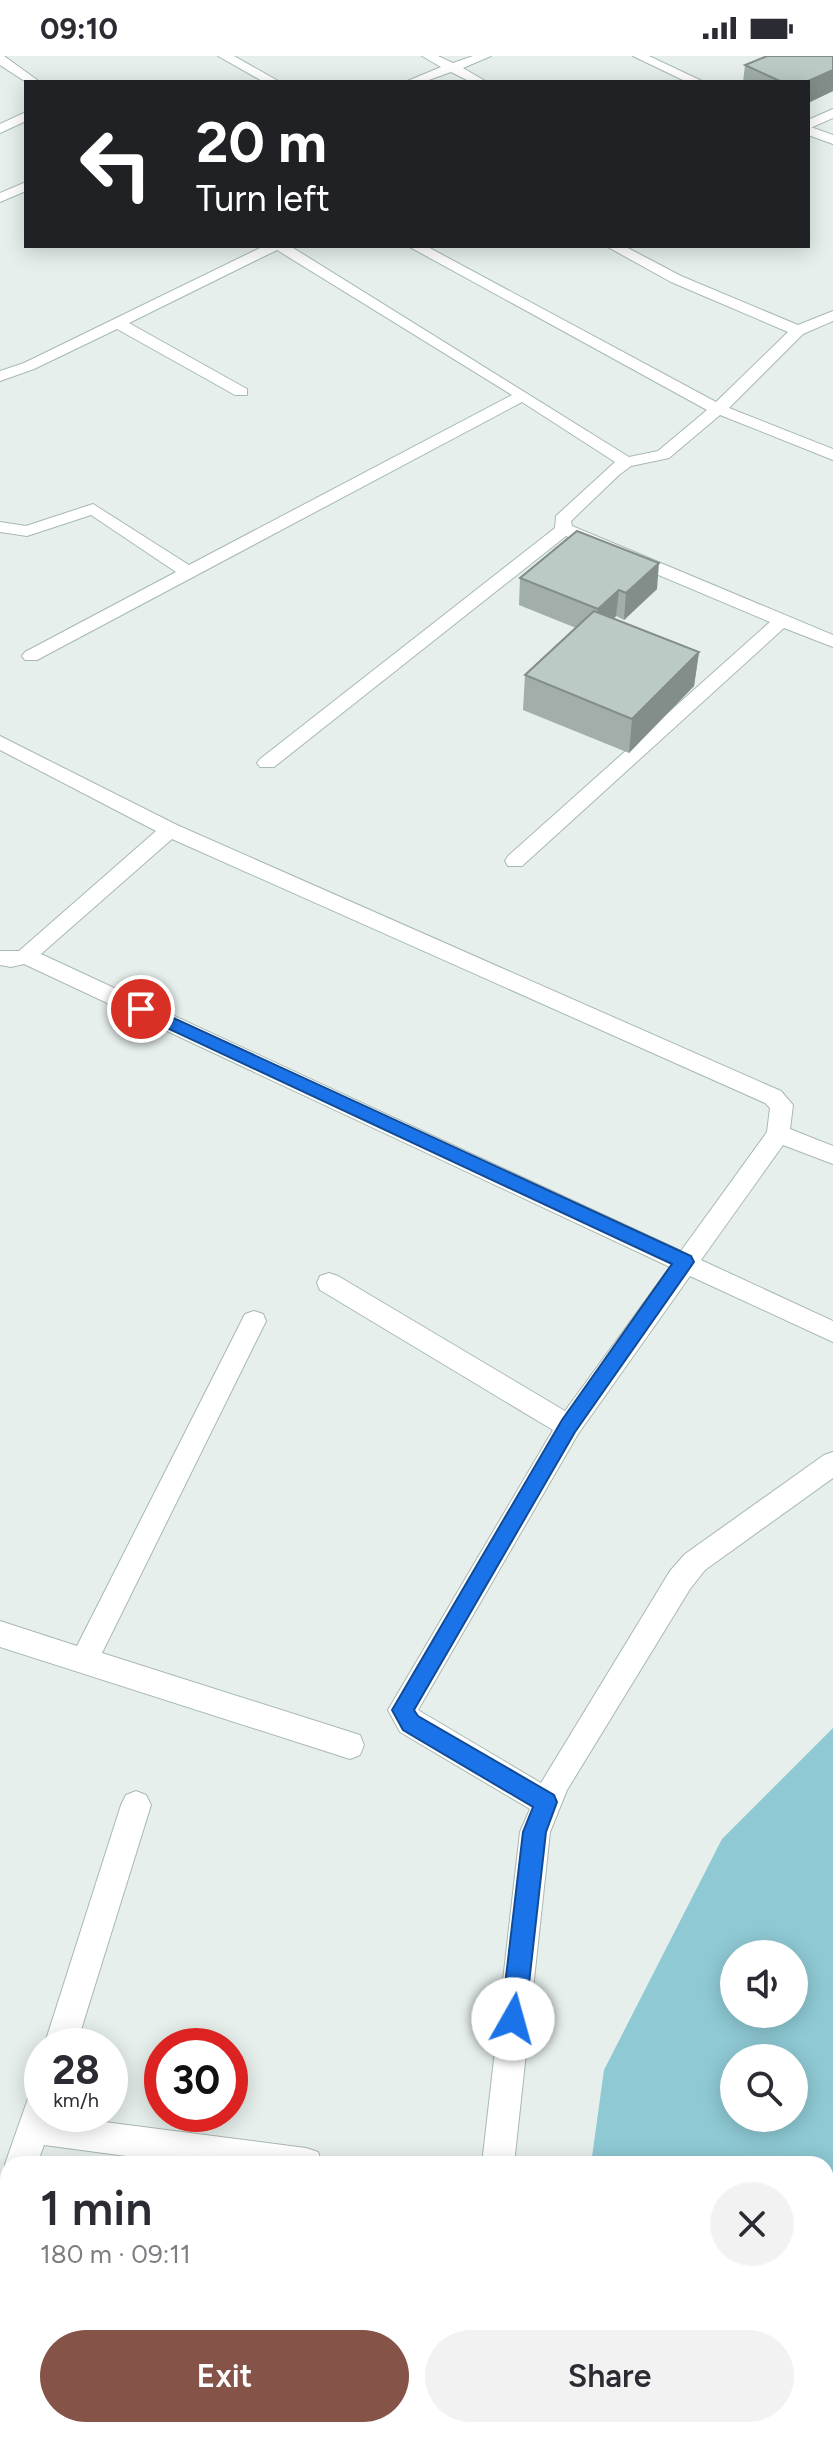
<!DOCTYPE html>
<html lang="en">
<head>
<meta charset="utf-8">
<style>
  :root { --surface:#fff; --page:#f2f2f3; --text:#2b2b33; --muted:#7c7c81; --accent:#855347 }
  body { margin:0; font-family:Figtree,sans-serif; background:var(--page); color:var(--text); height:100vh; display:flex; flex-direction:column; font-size:30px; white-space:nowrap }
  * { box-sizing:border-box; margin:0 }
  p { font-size:26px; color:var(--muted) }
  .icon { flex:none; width:44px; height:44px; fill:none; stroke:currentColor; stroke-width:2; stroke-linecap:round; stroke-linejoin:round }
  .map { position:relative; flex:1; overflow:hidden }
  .side { position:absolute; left:0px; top:2100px; width:834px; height:282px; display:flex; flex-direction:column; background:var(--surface); border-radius:24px 24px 0 0; box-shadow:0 4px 20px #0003 }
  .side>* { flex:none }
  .hud { position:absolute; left:24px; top:24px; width:786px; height:168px; border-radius:0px; box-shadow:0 4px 20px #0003; background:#202124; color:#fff; overflow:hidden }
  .controls { position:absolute; left:720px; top:1884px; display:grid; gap:16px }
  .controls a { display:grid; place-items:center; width:88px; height:88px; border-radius:50%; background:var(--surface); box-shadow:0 4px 20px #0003; font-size:40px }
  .speed { position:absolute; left:24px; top:1972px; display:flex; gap:16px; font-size:40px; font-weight:700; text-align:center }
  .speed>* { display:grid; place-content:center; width:104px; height:104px; border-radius:50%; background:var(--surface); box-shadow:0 4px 20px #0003; line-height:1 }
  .speed small { font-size:20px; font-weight:400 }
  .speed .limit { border:12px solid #d22; background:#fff; color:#111 }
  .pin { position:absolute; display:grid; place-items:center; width:68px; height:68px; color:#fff; margin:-34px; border:4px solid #fff; border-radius:50%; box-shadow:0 2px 8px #0007 }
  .me { position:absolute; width:88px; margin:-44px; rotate:7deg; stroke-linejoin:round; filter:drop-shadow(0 0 6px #0008) }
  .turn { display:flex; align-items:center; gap:28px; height:168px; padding:0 40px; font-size:36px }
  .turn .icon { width:104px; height:104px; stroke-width:2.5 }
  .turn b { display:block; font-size:56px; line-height:68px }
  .round { display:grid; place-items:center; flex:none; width:84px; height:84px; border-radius:42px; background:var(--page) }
  .overview { display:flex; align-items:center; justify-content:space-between; height:136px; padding:0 40px }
  h1 { font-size:48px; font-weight:600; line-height:60px }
  .primary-button { display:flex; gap:16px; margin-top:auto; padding:16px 40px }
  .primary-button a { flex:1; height:92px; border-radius:48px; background:var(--accent); color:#fff; font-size:32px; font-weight:600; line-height:92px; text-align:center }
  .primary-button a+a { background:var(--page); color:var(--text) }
  .status { display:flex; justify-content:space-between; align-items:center; height:56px; padding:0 40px; background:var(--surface); direction:ltr }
  .status svg { height:22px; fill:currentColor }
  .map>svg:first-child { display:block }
</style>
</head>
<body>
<div class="status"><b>09:10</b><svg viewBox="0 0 49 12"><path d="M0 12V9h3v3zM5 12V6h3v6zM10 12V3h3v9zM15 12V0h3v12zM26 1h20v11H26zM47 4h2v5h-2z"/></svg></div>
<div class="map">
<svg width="833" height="2381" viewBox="0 0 833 2381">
  <rect width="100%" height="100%" fill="#e6efeb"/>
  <!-- water -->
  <path fill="#8ec9d4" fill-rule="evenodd" d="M 833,1672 L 833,2381 L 601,2381 L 600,2374 L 826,2374 L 826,2108 L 591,2108 L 604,2014 L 722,1783 ZM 734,1898 L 794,1898 L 794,1958 L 734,1958 ZM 734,2002 L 794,2002 L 794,2062 L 734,2062 Z"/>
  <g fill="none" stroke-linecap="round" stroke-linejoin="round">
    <!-- lane casing -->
    <g stroke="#a8b8b2" stroke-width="2">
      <g id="lane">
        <path d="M 833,53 L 833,62 L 808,73 L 808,64 Z"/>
        <path d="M 26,56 L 26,65 L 0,77 L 0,68 Z"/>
        <path d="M 383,2374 L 429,2374 L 426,2381 L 380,2381 Z"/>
      </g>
    </g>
    <!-- street casing -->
    <g stroke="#a8b8b2" stroke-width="2">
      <g id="street">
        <path d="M 0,0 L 4,0 L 40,26 L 26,26 L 0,9 Z"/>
        <path d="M 218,0 L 234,0 L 280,26 L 264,26 Z"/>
        <path d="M 422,0 L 438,0 L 453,7 L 473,0 L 491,0 L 463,12 L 487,26 L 471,26 L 451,16 L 423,26 L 405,26 L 441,11 Z"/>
        <path d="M 633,0 L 649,0 L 704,26 L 687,26 Z"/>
        <path d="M 808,70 L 833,79 L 833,88 L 808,79 Z"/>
        <path d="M 26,126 L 26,135 L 0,146 L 0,137 Z"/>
        <path d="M 264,190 L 290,190 L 629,401 L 658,395 L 707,354 L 408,190 L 426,190 L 716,346 L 788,276 L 671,226 L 606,190 L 624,190 L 681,220 L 798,269 L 833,255 L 833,265 L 803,278 L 729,352 L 833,393 L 833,404 L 720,359 L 669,402 L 631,410 L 619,419 L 571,465 L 572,470 L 833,579 L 833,591 L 784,572 L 522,810 L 508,810 L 505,805 L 508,800 L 770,566 L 566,480 L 274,711 L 260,711 L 257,707 L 260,703 L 555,472 L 556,460 L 615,406 L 522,346 L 37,604 L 25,604 L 22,600 L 25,596 L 176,516 L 91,459 L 27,480 L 0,476 L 0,466 L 26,470 L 93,448 L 189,509 L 512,339 L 277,194 L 129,267 L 247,333 L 247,339 L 235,339 L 117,273 L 34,313 L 0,325 L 0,315 L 24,307 Z"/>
        <path d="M 0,680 L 177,769 L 781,1035 L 793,1049 L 790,1073 L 833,1090 L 833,1108 L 783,1089 L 701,1204 L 833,1265 L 833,1286 L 690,1220 L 578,1378 L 418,1654 L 541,1727 L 670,1515 L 685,1498 L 824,1399 L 833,1396 L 833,1422 L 705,1514 L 690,1533 L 567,1734 L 550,1776 L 514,2108 L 482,2108 L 520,1776 L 530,1753 L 400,1676 L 388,1654 L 553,1374 L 320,1234 L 317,1227 L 320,1220 L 329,1217 L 338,1220 L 565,1355 L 670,1211 L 24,908 L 11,911 L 0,909 L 0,895 L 19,895 L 156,775 L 0,694 ZM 172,783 L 765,1047 L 770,1052 L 767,1076 L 681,1195 L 41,898 Z"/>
        <path d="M 254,1255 L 263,1258 L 266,1265 L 102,1597 L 360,1679 L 364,1689 L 360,1699 L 350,1703 L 0,1591 L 0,1565 L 77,1590 L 245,1258 Z"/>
        <path d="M 136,1735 L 146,1739 L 151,1749 L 76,1990 L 44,1990 L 121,1749 L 126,1739 Z"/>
        <path d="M 42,2029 L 42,2058 L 306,2092 L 318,2096 L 322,2108 L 186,2108 L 44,2089 L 37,2108 L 8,2108 L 8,2116 L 5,2108 L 31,2034 Z"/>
        <path d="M 8,2130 L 8,2183 L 0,2187 L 0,2134 Z"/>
        <path d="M 508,2374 L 544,2374 L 545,2381 L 509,2381 Z"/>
      </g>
    </g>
    <!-- lane -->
    <use href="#lane" fill="#fff" fill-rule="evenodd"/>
    <!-- street -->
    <use href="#street" fill="#fff" fill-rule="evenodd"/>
  </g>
  <!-- wall -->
  <g fill="#a1aea9">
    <path d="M 833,0 L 833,35 L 808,47 L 808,26 L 743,26 L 745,9 Z"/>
    <path d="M 520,522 L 657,533 L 624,564 L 616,560 L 614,563 L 699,596 L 694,630 L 629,697 L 523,654 L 525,619 L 576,572 L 519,549 Z"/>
  </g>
  <!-- shaded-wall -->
  <g fill="#838d89">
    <path d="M 833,14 L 833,35 L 808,47 L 808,26 L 806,26 Z"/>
    <path d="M 659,507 L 657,533 L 624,564 L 626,537 Z"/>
    <path d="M 619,534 L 616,560 L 595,580 L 598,553 Z"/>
    <path d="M 699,596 L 694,630 L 629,697 L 632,663 Z"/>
  </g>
  <!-- building -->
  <g fill="#bbcac4" stroke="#838d89" stroke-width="2">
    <path d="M 767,0 L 833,0 L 833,14 L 806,26 L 782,26 L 745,9 Z"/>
    <path d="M 577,475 L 659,507 L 626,537 L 619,534 L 598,553 L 520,522 Z"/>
    <path d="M 594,555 L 699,596 L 632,663 L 525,619 Z"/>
  </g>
  <!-- route -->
  <path fill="#1a73e8" stroke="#114b97" stroke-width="2" d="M 141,947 L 691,1200 L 694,1206 L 575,1376 L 414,1654 L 418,1660 L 554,1739 L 557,1746 L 546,1776 L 525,1963 L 522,1971 L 513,1975 L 505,1971 L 501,1963 L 523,1776 L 533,1751 L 403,1674 L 392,1654 L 562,1364 L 672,1208 L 135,957 L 133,953 Z"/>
</svg>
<div class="controls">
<a><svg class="icon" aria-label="sound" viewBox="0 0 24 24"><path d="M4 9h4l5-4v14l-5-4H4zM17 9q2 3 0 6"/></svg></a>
<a><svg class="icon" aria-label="search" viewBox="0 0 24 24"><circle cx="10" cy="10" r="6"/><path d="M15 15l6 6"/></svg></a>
</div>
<div class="speed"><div>28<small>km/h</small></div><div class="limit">30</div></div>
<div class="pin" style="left:141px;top:953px;background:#d93025"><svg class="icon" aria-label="arrive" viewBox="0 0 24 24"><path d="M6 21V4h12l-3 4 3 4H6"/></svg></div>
<svg class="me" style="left:513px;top:1963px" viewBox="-20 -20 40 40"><circle r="19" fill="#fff"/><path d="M0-13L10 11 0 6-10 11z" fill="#1a73e8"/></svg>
<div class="hud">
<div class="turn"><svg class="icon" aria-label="left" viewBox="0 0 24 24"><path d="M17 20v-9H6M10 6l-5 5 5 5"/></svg><div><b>20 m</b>Turn left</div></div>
</div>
<section class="side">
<div class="overview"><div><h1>1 min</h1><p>180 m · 09:11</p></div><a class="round"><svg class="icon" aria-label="close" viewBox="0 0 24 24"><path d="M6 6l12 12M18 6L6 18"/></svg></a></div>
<div class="primary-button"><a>Exit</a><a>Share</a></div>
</section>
</div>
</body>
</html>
